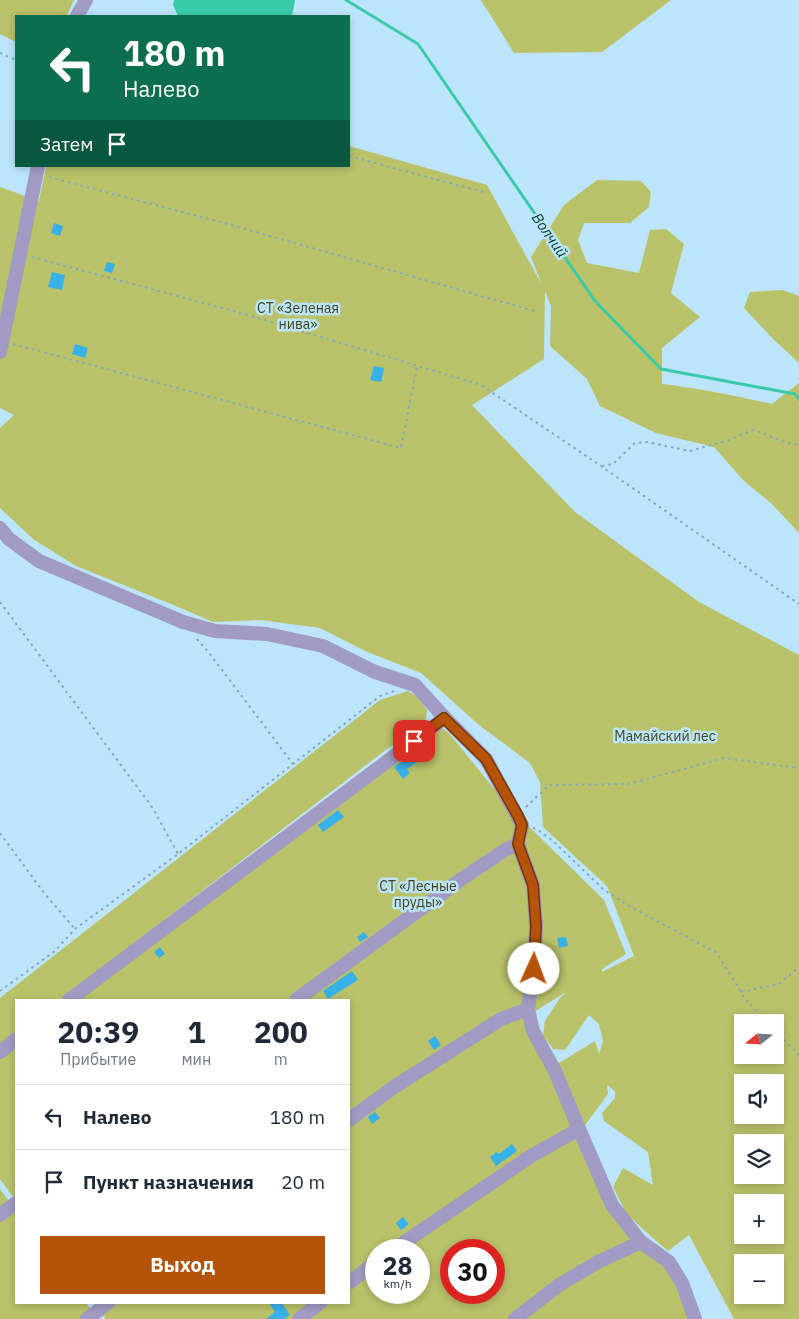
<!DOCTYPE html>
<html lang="ru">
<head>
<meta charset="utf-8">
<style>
  :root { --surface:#fff; --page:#f6f6f7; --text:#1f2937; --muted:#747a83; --line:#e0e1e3; --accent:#b45309 }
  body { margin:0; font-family:"IBM Plex Sans",sans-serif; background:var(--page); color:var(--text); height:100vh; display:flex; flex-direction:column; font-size:19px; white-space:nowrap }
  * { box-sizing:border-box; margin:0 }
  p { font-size:16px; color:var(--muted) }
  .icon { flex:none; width:28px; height:28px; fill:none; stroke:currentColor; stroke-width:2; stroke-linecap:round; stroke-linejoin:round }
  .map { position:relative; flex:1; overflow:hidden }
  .sheet { position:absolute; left:15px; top:999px; width:335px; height:305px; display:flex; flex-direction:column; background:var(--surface); border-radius:0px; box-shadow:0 2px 8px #0003 }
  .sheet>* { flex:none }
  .guide { position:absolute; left:15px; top:15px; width:335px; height:152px; border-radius:0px; box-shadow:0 2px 8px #0003; background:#0b6e4f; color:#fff; overflow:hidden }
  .needle { width:32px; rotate:252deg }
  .buttons { position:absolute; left:734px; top:1014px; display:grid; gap:10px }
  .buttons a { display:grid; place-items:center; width:50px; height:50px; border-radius:0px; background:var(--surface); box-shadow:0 2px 8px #0003; font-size:25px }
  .speed { position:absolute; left:365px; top:1239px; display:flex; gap:10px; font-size:25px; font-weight:700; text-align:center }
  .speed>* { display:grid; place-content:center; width:65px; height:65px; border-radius:50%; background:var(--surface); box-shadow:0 2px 8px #0003; line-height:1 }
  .speed small { font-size:12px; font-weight:400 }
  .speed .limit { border:8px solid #d22; background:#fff; color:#111 }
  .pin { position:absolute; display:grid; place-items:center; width:42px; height:42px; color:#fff; margin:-21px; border-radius:10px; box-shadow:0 2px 8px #0006 }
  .me { position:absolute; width:55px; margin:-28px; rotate:2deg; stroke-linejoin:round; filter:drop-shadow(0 0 4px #0008) }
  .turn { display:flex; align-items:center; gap:18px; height:105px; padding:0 25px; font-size:22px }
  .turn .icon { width:65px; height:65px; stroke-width:2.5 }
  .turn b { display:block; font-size:35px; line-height:42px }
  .then { display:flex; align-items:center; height:48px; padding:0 25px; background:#0003; gap:10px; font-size:19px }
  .eta { display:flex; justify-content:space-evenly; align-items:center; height:85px; text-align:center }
  .eta b { font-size:30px; font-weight:800; line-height:35px }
  .primary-button { display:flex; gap:10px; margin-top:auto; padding:10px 25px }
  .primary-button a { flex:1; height:58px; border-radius:0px; background:var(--accent); color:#fff; font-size:20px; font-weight:800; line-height:58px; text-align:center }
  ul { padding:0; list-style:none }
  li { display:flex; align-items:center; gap:15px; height:65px; padding:0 25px; border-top:1px solid var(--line) }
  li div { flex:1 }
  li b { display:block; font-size:19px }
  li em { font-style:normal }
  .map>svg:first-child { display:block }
</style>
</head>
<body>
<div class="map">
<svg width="799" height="1319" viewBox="0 0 799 1319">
  <rect width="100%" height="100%" fill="#bce4fb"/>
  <!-- green -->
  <g fill="#b9c169" fill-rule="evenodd">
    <path d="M 0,0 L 74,0 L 67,16 L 16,16 L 16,42 L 0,34 Z"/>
    <path d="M 481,0 L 671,0 L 602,52 L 514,53 Z"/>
    <path d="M 349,146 L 487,185 L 542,285 L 531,257 L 564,205 L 597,180 L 641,181 L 651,192 L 649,207 L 630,223 L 584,223 L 578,240 L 587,263 L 639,273 L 650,230 L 666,229 L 684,244 L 671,293 L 700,317 L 662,348 L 662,384 C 699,388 735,396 772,404 L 799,383 L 799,533 L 772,504 L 744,481 L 714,447 L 656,433 L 600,406 L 587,379 L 550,346 L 551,306 L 545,291 L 544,359 L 472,405 L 575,512 L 699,602 L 799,655 L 799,1319 L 734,1319 L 689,1235 L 668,1251 L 645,1231 L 626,1213 L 613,1187 L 623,1168 L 653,1185 L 648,1152 L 604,1121 L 602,1113 L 615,1098 L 615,1091 L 607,1085 L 608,1094 L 577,1136 L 642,1246 L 666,1264 L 692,1319 L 106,1319 L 93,1303 L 349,1302 L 349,1000 L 74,1000 L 432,722 L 448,732 L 509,807 L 604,900 L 626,954 L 602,969 L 602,972 L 634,956 L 607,886 L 543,827 L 540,782 L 530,763 L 479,725 L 421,673 L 365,651 L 320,628 L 261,620 L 213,622 L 176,606 L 76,566 L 33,539 L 0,508 L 0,428 L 14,415 L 0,408 L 0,187 L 39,201 L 46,166 L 349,166 ZM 566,992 L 560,998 L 545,1021 L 543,1035 L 553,1049 L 565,1050 L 589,1015 L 599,1024 L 603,1041 L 599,1054 L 595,1041 L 559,1063 L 523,1019 ZM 742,1022 L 775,1022 L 775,1055 L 742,1055 ZM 742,1082 L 775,1082 L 775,1115 L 742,1115 ZM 742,1142 L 775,1142 L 775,1175 L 742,1175 ZM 742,1202 L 775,1202 L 775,1235 L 742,1235 ZM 376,1250 L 419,1250 L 419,1292 L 376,1292 ZM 451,1250 L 494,1250 L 494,1292 L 451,1292 ZM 742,1262 L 775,1262 L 775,1295 L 742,1295 Z"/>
    <path d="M 783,290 L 799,296 L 799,363 L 772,338 L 744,308 L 750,292 Z"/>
    <path d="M 408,691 L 417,697 L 427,710 L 426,719 L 60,1000 L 16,1000 L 16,1034 L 0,1046 L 0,998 L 380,700 Z"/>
    <path d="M 16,1044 L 16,1201 L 0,1179 L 0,1057 Z"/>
    <path d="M 0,1189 L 16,1211 L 16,1302 L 86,1303 L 99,1319 L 0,1319 Z"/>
  </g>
  <!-- water -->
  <path fill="#39cba9" d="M 174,0 L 295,0 L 292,16 L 178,16 L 173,5 Z"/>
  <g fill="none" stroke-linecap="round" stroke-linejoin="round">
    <!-- stream -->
    <path stroke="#39cba9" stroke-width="3" d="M 346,0 L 418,44 L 595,301 L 661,369 L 795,394 L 799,399"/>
  </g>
  <!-- building -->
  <g fill="#38b1e9">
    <path d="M 54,223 L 63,226 L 60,236 L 51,233 Z"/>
    <path d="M 107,262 L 115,264 L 112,273 L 104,271 Z"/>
    <path d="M 52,272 L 65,275 L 62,290 L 48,287 Z"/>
    <path d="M 75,344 L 88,348 L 85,358 L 72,354 Z"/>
    <path d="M 374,366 L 384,368 L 381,382 L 370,380 Z"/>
    <path d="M 421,748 L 426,756 L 407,769 L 410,773 L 403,779 L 394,767 Z"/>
    <path d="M 338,810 L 344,817 L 323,832 L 318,825 Z"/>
    <path d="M 364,932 L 368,937 L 360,942 L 357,937 Z"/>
    <path d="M 566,937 L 568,946 L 559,948 L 557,938 Z"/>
    <path d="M 160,947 L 165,954 L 159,958 L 154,952 Z"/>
    <path d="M 352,971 L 358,980 L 328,999 L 323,991 Z"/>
    <path d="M 435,1036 L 441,1045 L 434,1050 L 428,1041 Z"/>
    <path d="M 375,1112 L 380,1118 L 372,1124 L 368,1117 Z"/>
    <path d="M 512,1144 L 517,1151 L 496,1166 L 490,1157 L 497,1152 L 499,1154 Z"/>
    <path d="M 403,1217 L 409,1224 L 401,1230 L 396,1223 Z"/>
    <path d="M 268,1302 L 281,1302 L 290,1315 L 284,1319 L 266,1319 L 275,1312 Z"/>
  </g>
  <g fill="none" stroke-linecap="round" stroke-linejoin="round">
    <!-- path -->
    <g stroke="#84a8bd" stroke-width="2" stroke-dasharray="2.5 4" stroke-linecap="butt">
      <path d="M 0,53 L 16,60"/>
      <path d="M 349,156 L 483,192"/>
      <path d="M 49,177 L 224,223 L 538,312"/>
      <path d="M 32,257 L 241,313 L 481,385 L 601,466 L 799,604"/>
      <path d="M 13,344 L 401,448 L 417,366"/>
      <path d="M 602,466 L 613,464 L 635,443 L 647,442 L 690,451 L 726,441 L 753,430 L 788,443 L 799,445"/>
      <path d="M 0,602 L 152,807 L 178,854"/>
      <path d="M 197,639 L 210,654 L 293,764"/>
      <path d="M 526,807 L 549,785 L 629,784 L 724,758 L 799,768"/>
      <path d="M 533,828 L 537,829 L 553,841 L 603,889 L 629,906 L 717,953 L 746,1000 L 767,1022"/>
      <path d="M 0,833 L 44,893 L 75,929"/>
      <path d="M 0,991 L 55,951 L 75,929 L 178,854 L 380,696 L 394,691"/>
      <path d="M 741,992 L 779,984 L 799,967"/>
      <path d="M 775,1030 L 799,1055"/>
    </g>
    <!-- minor -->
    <g stroke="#a19ac2" stroke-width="14">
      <path d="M 77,16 L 86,0"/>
      <path d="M 0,352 L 38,166"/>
      <path d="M 0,528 L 9,539 L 39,561 L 183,622 L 215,631 L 267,634 L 323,646 L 375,672 L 415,685 L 445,718 L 486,759 L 522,825 L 518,844 L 533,885 L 536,926 L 534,969 L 528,1009 L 533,1031 L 555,1071 L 579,1129 L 612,1205 L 641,1242 L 669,1262 L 682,1283 L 695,1319"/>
      <path d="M 69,1000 L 445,718"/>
      <path d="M 296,1000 L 463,878 L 505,850 L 518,844"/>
      <path d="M 0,1052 L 16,1039"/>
      <path d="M 349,1120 L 394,1087 L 501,1019 L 528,1009"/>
      <path d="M 0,1215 L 16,1203"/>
      <path d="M 393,1250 L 531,1156 L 579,1129"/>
      <path d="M 349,1283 L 376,1262"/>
      <path d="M 87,1319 L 109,1302"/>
      <path d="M 299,1319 L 321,1302"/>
      <path d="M 515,1319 L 559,1285 L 598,1262 L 641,1242"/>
    </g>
  </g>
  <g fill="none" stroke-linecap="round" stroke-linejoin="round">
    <!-- route casing -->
    <g stroke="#753606" stroke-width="12">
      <path id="route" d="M 414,741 L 444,718 L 486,759 L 518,816 L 522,825 L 518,844 L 533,885 L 536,926 L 534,969"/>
    </g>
    <!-- route -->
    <use href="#route" stroke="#b45309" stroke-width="9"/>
  </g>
  <g text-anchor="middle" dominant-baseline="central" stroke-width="5" stroke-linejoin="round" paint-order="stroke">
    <!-- park labels -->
    <g font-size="14" fill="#414418" stroke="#bce4fb">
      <text x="298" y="308">СТ «Зеленая<tspan x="298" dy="16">нива»</tspan></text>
      <text x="665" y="736">Мамайский лес</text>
      <text x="418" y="886">СТ «Лесные<tspan x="418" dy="16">пруды»</tspan></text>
    </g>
    <!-- water labels -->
    <g font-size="15" font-style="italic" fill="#024335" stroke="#bce4fb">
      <text transform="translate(550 235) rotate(55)">Волчий</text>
    </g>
  </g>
</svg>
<div class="buttons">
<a><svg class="needle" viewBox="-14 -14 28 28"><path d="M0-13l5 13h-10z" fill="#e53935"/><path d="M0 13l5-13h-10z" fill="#747a83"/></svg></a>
<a><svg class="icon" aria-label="sound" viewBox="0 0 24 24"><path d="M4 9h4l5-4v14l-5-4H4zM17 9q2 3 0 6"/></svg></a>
<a><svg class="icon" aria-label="layers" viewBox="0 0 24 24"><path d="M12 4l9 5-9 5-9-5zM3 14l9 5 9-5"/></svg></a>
<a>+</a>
<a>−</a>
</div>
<div class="speed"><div>28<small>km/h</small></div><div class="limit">30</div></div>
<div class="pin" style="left:414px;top:741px;background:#d93025"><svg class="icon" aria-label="arrive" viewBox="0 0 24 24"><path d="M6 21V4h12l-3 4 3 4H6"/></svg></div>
<svg class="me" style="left:534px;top:969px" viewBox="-20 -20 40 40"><circle r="19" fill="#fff"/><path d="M0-13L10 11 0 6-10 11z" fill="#b45309"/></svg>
<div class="guide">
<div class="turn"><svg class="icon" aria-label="left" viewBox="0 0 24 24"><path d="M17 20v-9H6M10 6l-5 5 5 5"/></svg><div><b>180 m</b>Налево</div></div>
<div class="then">Затем<svg class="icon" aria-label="arrive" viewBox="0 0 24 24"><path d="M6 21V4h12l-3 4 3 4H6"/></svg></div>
</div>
<section class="sheet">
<div class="eta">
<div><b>20:39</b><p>Прибытие</p></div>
<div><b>1</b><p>мин</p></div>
<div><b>200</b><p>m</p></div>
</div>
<ul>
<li><svg class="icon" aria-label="left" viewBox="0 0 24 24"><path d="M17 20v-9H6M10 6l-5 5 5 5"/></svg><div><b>Налево</b></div><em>180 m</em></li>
<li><svg class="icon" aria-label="arrive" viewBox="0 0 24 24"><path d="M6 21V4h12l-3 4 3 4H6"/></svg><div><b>Пункт назначения</b></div><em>20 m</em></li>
</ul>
<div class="primary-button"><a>Выход</a></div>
</section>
</div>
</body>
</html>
